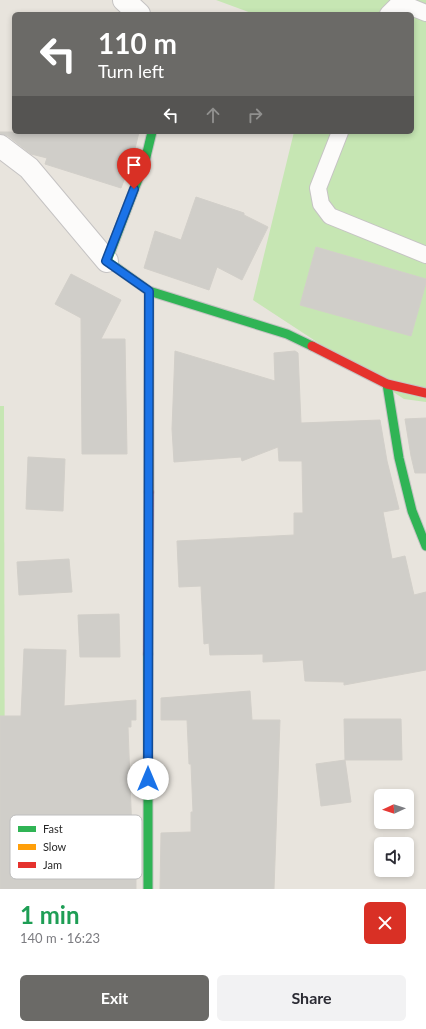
<!DOCTYPE html>
<html lang="en">
<head>
<meta charset="utf-8">
<style>
  :root { --surface:#fff; --page:#f2f2f3; --text:#2b2b33; --muted:#7c7c81; --accent:#6b6a67 }
  body { margin:0; font-family:Lato,sans-serif; background:var(--page); color:var(--text); height:100vh; display:flex; flex-direction:column; font-size:15px; white-space:nowrap }
  * { box-sizing:border-box; margin:0 }
  p { font-size:13px; color:var(--muted) }
  .icon { flex:none; width:22px; height:22px; fill:none; stroke:currentColor; stroke-width:2; stroke-linecap:round; stroke-linejoin:round }
  .map { position:relative; height:889px; overflow:hidden }
  .sheet { display:flex; flex-direction:column; background:var(--surface); flex:1 }
  .sheet>* { flex:none }
  .top-card { position:absolute; left:12px; top:12px; width:402px; height:122px; border-radius:6px; box-shadow:0 2px 6px #0003; background:#6b6a67; color:#fff; overflow:hidden }
  .needle { width:26px; rotate:267deg }
  .fabs { position:absolute; left:374px; top:789px; display:grid; gap:8px }
  .fabs a { display:grid; place-items:center; width:40px; height:40px; border-radius:6px; background:var(--surface); box-shadow:0 2px 6px #0003; font-size:20px }
  .pin { position:absolute; display:grid; place-items:center; width:34px; height:34px; color:#fff; margin:-41px -17px; border-radius:50% 50% 50% 0; rotate:-45deg; box-shadow:0 0 4px #0007 }
  .pin .icon { rotate:45deg }
  .me { position:absolute; width:44px; margin:-22px; rotate:0deg; stroke-linejoin:round; filter:drop-shadow(0 0 3px #0008) }
  .turn { display:flex; align-items:center; gap:14px; height:84px; padding:0 20px; font-size:18px }
  .turn .icon { width:52px; height:52px; stroke-width:2.5 }
  .turn b { display:block; font-size:28px; line-height:34px }
  .lanes { display:flex; align-items:center; height:38px; padding:0 20px; background:#0003; justify-content:center; gap:20px; direction:ltr }
  .lanes .off { opacity:.35 }
  .round { display:grid; place-items:center; flex:none; width:42px; height:42px; border-radius:6px; background:var(--page) }
  .summary { display:flex; align-items:center; justify-content:space-between; height:68px; padding:0 20px }
  h1 { font-size:24px; font-weight:700; line-height:30px; color:#1e9e55 }
  .action { display:flex; gap:8px; margin-top:auto; padding:8px 20px }
  .action a { flex:1; height:46px; border-radius:6px; background:var(--accent); color:#fff; font-size:16px; font-weight:700; line-height:46px; text-align:center }
  .action a+a { background:var(--page); color:var(--text) }
  .map>svg:first-child { display:block }
</style>
</head>
<body>
<div class="map">
<svg width="426" height="889" viewBox="0 0 426 889">
  <rect width="100%" height="100%" fill="#e8e4dd"/>
  <!-- green -->
  <g fill="#c6e6b3">
    <path d="M 216,0 L 426,0 L 426,402 L 404,399 L 253,300 L 294,132 L 412,132 L 412,14 L 254,14 Z"/>
    <path d="M 0,406 L 4,406 L 5,889 L 0,889 Z"/>
  </g>
  <!-- building -->
  <g fill="#d0cec9" stroke="#d2cfc9">
    <path d="M 0,132 L 139,132 L 133,157 L 121,188 L 45,164 L 47,158 L 31,154 L 8,136 L 0,134 Z"/>
    <path d="M 196,197 L 244,213 L 244,215 L 268,227 L 242,280 L 217,267 L 209,290 L 144,268 L 155,231 L 181,240 Z"/>
    <path d="M 316,247 L 426,279 L 426,283 L 411,336 L 300,305 Z"/>
    <path d="M 71,274 L 121,300 L 101,339 L 125,339 L 127,454 L 82,454 L 81,318 L 55,304 Z"/>
    <path d="M 175,351 L 275,381 L 274,353 L 295,351 L 298,353 L 301,423 L 380,420 L 387,461 L 399,509 L 383,512 L 392,559 L 405,556 L 414,595 L 426,592 L 426,670 L 344,685 L 344,682 L 305,681 L 303,660 L 263,662 L 263,654 L 210,655 L 209,643 L 204,644 L 201,586 L 179,587 L 177,541 L 294,535 L 294,513 L 303,513 L 302,461 L 279,461 L 278,447 L 242,461 L 241,457 L 174,462 L 172,429 Z"/>
    <path d="M 426,418 L 426,473 L 415,473 L 411,456 L 405,419 Z"/>
    <path d="M 28,457 L 65,459 L 63,511 L 26,509 Z"/>
    <path d="M 69,559 L 72,592 L 19,595 L 17,562 Z"/>
    <path d="M 119,614 L 120,657 L 80,657 L 78,615 Z"/>
    <path d="M 24,649 L 66,650 L 64,706 L 136,700 L 136,720 L 131,720 L 131,727 L 128,727 L 132,834 L 136,834 L 136,889 L 0,889 L 0,716 L 21,716 Z"/>
    <path d="M 250,691 L 252,720 L 280,720 L 274,889 L 160,889 L 161,833 L 191,832 L 191,812 L 193,812 L 191,764 L 189,764 L 187,720 L 161,720 L 161,698 Z"/>
    <path d="M 344,719 L 401,719 L 402,760 L 345,760 Z"/>
    <path d="M 345,760 L 351,802 L 321,806 L 316,764 Z"/>
  </g>
  <g fill="none" stroke-linecap="round" stroke-linejoin="round">
    <!-- lane casing -->
    <g stroke="#c5c3c3" stroke-width="18">
      <g id="lane">
        <path d="M 388,14 L 397,5 L 411,7 L 426,13"/>
        <path d="M 340,132 L 318,188 L 321,204 L 330,216 L 426,255"/>
      </g>
    </g>
    <!-- street casing -->
    <g stroke="#c5c3c3" stroke-width="24">
      <g id="street">
        <path d="M 124,0 L 139,14"/>
        <path d="M 0,146 L 29,168 L 107,261"/>
      </g>
    </g>
    <!-- fast casing -->
    <g stroke="#c5c3c3" stroke-width="11">
      <g id="fast">
        <path d="M 152,132 L 145,161 L 107,261 L 149,291 L 287,334 L 312,346"/>
        <path d="M 387,384 L 399,458 L 412,511 L 426,546"/>
        <path d="M 148,889 L 148,654"/>
      </g>
    </g>
    <!-- slow casing -->
    <g stroke="#c5c3c3" stroke-width="11">
      <path id="slow" d="M 149,492 L 149,291"/>
    </g>
    <!-- jam casing -->
    <g stroke="#c5c3c3" stroke-width="11">
      <g id="jam">
        <path d="M 312,346 L 387,384 L 426,393"/>
        <path d="M 148,654 L 149,492"/>
      </g>
    </g>
    <!-- lane -->
    <use href="#lane" stroke="#fcfbfa" stroke-width="16"/>
    <!-- street -->
    <use href="#street" stroke="#fcfbfa" stroke-width="22"/>
    <!-- fast -->
    <use href="#fast" stroke="#30b455" stroke-width="9"/>
    <!-- slow -->
    <use href="#slow" stroke="#ff9f0a" stroke-width="9"/>
    <!-- jam -->
    <use href="#jam" stroke="#e5322d" stroke-width="9"/>
  </g>
  <g fill="none" stroke-linecap="round" stroke-linejoin="round">
    <!-- route casing -->
    <g stroke="#114b97" stroke-width="10">
      <path id="route" d="M 134,189 L 106,261 L 149,291 L 148,779"/>
    </g>
    <!-- route -->
    <use href="#route" stroke="#1a73e8" stroke-width="7"/>
  </g>
  <!-- legend -->
  <rect x="10" y="815" width="132" height="64" rx="6" fill="#fff" stroke="#bebebe" stroke-width="1"/>
  <rect x="18" y="826" width="18" height="6" fill="#30b455"/>
  <rect x="18" y="844" width="18" height="6" fill="#ff9f0a"/>
  <rect x="18" y="862" width="18" height="6" fill="#e5322d"/>
  <g font-size="11" fill="#282828">
    <text x="43" y="833">Fast</text>
    <text x="43" y="851">Slow</text>
    <text x="43" y="869">Jam</text>
  </g>
</svg>
<div class="fabs">
<a><svg class="needle" viewBox="-14 -14 28 28"><path d="M0-13l5 13h-10z" fill="#e53935"/><path d="M0 13l5-13h-10z" fill="#7c7c81"/></svg></a>
<a><svg class="icon" aria-label="sound" viewBox="0 0 24 24"><path d="M4 9h4l5-4v14l-5-4H4zM17 9q2 3 0 6"/></svg></a>
</div>
<div class="pin" style="left:134px;top:189px;background:#d93025"><svg class="icon" aria-label="arrive" viewBox="0 0 24 24"><path d="M6 21V4h12l-3 4 3 4H6"/></svg></div>
<svg class="me" style="left:148px;top:779px" viewBox="-20 -20 40 40"><circle r="19" fill="#fff"/><path d="M0-13L10 11 0 6-10 11z" fill="#1a73e8"/></svg>
<div class="top-card">
<div class="turn"><svg class="icon" aria-label="left" viewBox="0 0 24 24"><path d="M17 20v-9H6M10 6l-5 5 5 5"/></svg><div><b>110 m</b>Turn left</div></div>
<div class="lanes"><svg class="icon" aria-label="left" viewBox="0 0 24 24"><path d="M17 20v-9H6M10 6l-5 5 5 5"/></svg><svg class="icon off" aria-label="ahead" viewBox="0 0 24 24"><path d="M12 20V5M6 11l6-6 6 6"/></svg><svg class="icon off" aria-label="right" viewBox="0 0 24 24"><path d="M7 20v-9h11M14 6l5 5-5 5"/></svg></div>
</div>
</div>
<section class="sheet">
<div class="summary"><div><h1>1 min</h1><p>140 m · 16:23</p></div><a class="round" style="background:#d93025;color:#fff"><svg class="icon" aria-label="close" viewBox="0 0 24 24"><path d="M6 6l12 12M18 6L6 18"/></svg></a></div>
<div class="action"><a>Exit</a><a>Share</a></div>
</section>
</body>
</html>
